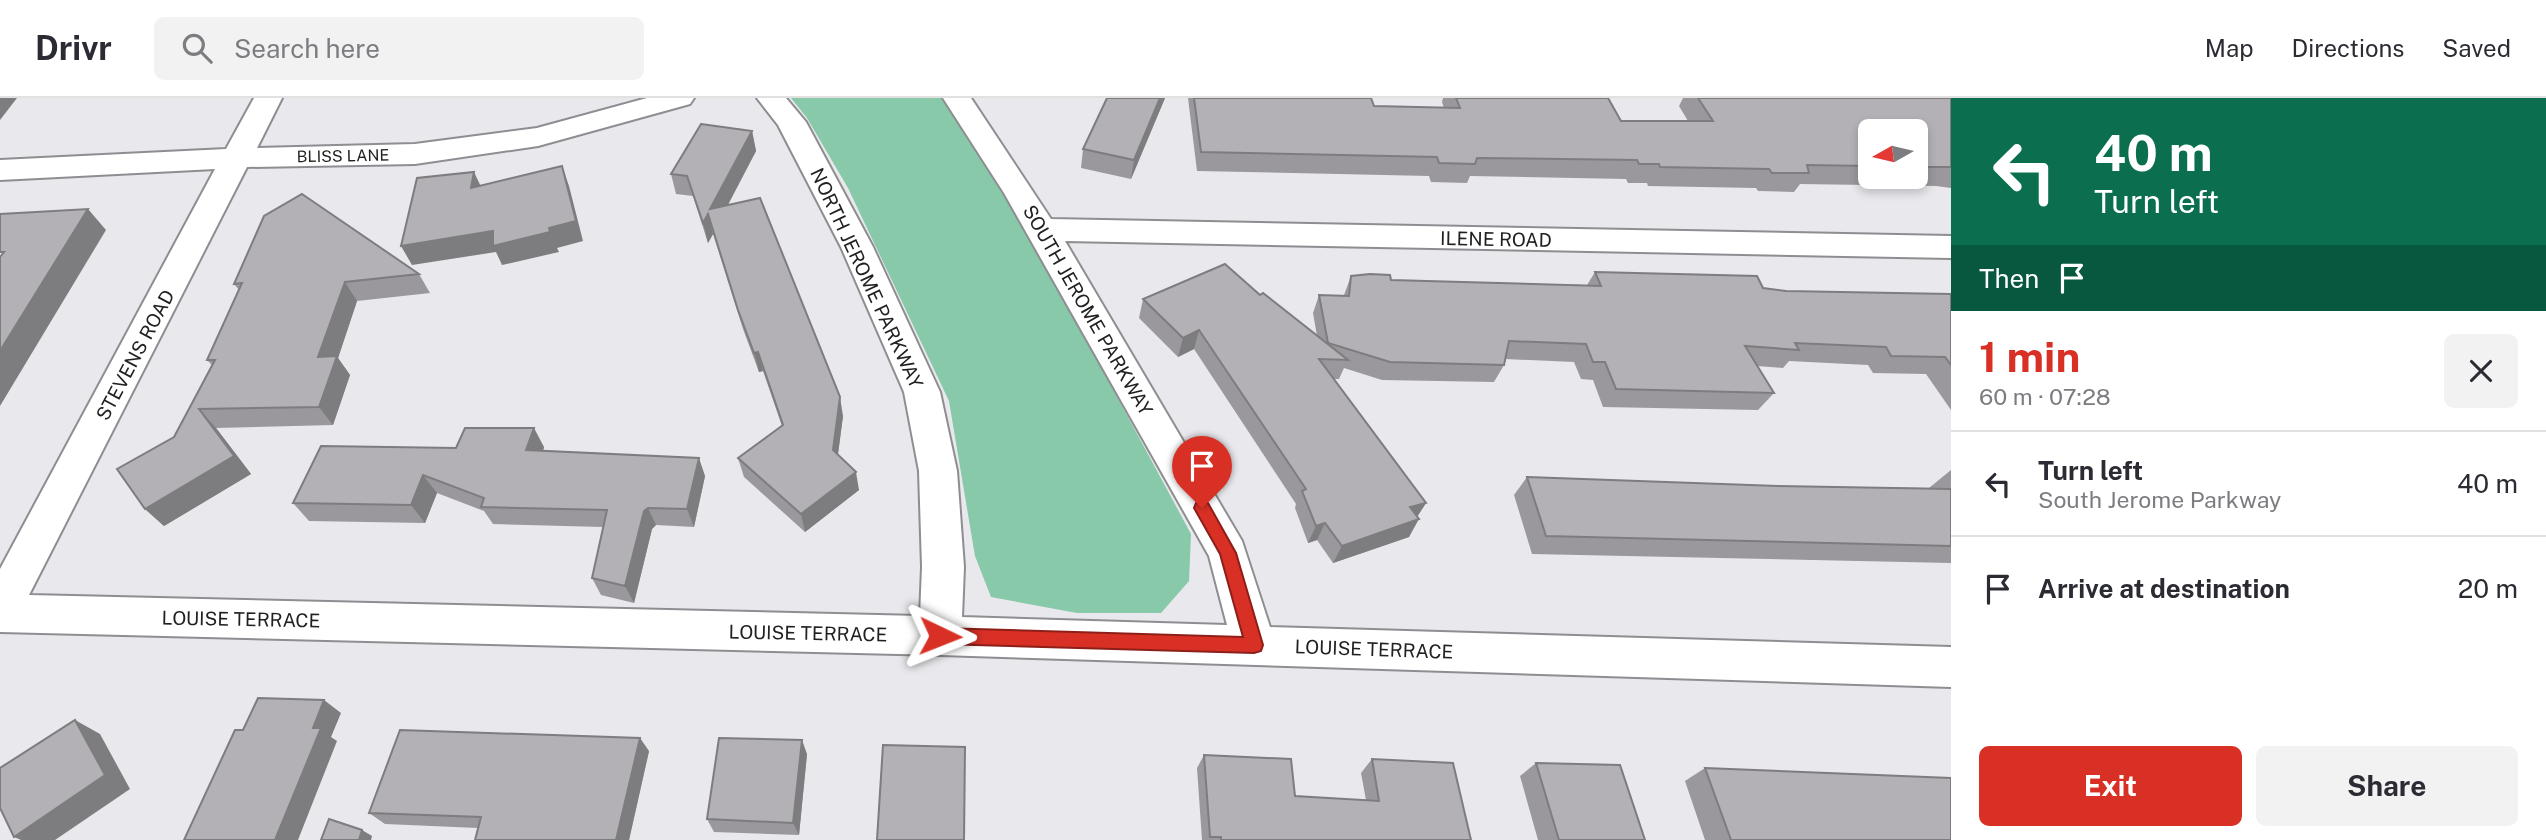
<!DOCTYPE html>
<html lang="en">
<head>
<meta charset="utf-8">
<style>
  :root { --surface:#fff; --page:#f2f2f3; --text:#2b2b33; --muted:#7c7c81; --line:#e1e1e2; --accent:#d93025 }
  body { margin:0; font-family:"Public Sans",sans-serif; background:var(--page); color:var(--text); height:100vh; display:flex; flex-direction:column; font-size:26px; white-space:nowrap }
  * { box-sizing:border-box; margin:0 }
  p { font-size:23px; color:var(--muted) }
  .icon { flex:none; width:38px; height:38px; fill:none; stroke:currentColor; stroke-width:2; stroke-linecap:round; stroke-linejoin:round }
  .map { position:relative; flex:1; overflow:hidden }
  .sheet { display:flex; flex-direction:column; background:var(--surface); width:595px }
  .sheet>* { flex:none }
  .hud { background:#0b6e4f; color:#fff; overflow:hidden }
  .needle { width:46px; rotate:262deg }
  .fabs { position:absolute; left:1858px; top:21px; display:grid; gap:14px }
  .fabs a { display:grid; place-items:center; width:70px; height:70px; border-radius:10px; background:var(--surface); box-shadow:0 4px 10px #0003; font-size:35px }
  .pin { position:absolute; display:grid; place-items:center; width:60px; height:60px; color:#fff; margin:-72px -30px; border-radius:50% 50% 50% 0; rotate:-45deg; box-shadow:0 0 7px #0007 }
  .pin .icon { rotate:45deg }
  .me { position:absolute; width:77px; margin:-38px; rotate:92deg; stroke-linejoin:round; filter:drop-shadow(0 0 5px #0008) }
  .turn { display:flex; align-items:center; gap:24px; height:147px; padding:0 28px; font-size:32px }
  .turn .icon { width:91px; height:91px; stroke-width:2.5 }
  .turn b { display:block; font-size:49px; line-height:60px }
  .then { display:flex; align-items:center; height:66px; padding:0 28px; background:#0003; gap:14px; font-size:26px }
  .round { display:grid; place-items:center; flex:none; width:74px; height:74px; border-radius:10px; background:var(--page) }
  .headline { display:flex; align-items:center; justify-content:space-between; height:119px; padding:0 28px }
  h1 { font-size:42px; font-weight:700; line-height:52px; color:var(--accent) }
  .primary-button { display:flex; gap:14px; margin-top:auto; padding:14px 28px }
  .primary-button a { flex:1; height:80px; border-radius:10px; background:var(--accent); color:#fff; font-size:28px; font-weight:700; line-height:80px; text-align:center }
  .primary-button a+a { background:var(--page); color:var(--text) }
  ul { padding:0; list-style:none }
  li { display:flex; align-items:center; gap:21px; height:105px; padding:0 28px; border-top:2px solid var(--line) }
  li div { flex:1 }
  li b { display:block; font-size:26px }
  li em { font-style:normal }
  header { display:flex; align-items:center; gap:42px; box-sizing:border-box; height:98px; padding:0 35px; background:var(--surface); border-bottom:2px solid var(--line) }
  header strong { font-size:33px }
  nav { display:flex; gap:38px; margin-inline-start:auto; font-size:24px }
  .search { width:490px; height:63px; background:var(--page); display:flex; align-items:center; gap:18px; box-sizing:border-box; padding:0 24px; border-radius:10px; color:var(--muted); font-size:26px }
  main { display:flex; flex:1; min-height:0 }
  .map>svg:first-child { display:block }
</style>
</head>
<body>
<header>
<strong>Drivr</strong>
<div class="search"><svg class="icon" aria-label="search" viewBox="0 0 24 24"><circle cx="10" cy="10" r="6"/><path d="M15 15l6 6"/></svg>Search here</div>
<nav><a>Map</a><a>Directions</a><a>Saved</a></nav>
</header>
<main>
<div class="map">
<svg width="1951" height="742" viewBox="0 0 1951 742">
  <rect width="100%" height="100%" fill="#e9e8ec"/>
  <!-- green -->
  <path fill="#88c9a9" d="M 791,0 L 944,0 L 1037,150 L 1191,436 L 1189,483 L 1161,515 L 1077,515 L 991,499 L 975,458 L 949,303 L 848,90 L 807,20 Z"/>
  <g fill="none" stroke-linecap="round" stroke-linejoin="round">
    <!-- minor casing -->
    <g stroke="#8e8d91" stroke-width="4">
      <path id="minor" d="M 254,0 L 282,0 L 257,50 L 415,46 L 537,30 L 647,0 L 694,0 L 690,6 L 538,48 L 415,66 L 247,69 L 29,497 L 920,518 L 922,469 L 919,373 L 904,294 L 841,149 L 778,27 L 757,0 L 786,0 L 806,24 L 873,149 L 940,294 L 957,373 L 964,469 L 962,519 L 1227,527 L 1209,458 L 1004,95 L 943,0 L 971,0 L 1051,121 L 1951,138 L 1951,160 L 1065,143 L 1242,443 L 1270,529 L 1951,549 L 1951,589 L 940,557 L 0,534 L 0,471 L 215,71 L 0,82 L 0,62 L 226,51 Z"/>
    </g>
    <!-- minor -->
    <use href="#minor" fill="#fff" fill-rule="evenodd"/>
  </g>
  <!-- wall -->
  <g fill="#9a989c" fill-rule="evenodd">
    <path d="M 1107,0 L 1165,0 L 1131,81 L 1081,70 L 1083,51 Z"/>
    <path d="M 1188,0 L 1371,0 L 1374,8 L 1444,10 L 1442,4 L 1443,0 L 1608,0 L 1621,23 L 1688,23 L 1679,8 L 1683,0 L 1951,0 L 1951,90 L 1936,88 L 1800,86 L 1794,94 L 1758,93 L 1756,90 L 1648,88 L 1647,85 L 1628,85 L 1626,81 L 1470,78 L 1467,85 L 1431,84 L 1429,78 L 1197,73 ZM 1871,33 L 1916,33 L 1916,79 L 1871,79 Z"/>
    <path d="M 752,33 L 756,53 L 728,107 L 843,318 L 838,357 L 859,392 L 805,434 L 744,379 L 738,360 L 782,328 L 763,273 L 759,274 L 743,231 L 713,136 L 708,145 L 693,98 L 676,96 L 671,76 Z"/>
    <path d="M 1595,174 L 1786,193 L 1951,196 L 1951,312 L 1926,276 L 1873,275 L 1868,267 L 1789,263 L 1783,270 L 1757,268 L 1774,295 L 1758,312 L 1603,309 L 1593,282 L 1581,281 L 1574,264 L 1505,261 L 1504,267 L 1494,284 L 1382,282 L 1344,270 L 1339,281 L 1334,281 L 1426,405 L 1417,419 L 1409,439 L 1333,465 L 1317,442 L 1308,445 L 1295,410 L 1296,406 L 1194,251 L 1178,259 L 1139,220 L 1143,201 L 1260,197 L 1317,238 L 1313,215 L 1319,197 L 1344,197 L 1351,178 L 1391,182 L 1587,187 Z"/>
    <path d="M 419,176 L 430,195 L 357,203 L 338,260 L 350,277 L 333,327 L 216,330 L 251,376 L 164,428 L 145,411 L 174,339 L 212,267 L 207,262 L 239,192 L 234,186 Z"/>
    <path d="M 544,349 L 543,353 L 705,378 L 694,429 L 656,427 L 652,431 L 634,505 L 601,497 L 592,480 L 603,429 L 493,426 L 484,413 L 437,395 L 425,425 L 309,423 L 293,405 L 456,350 Z"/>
    <path d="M 1951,372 L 1951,465 L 1532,456 L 1514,397 L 1527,379 L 1778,388 L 1929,390 Z"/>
    <path d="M 649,653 L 629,742 L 475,742 L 478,730 L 385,726 L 369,715 Z"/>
    <path d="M 807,656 L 799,737 L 714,734 L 707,721 Z"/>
    <path d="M 1204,657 L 1295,698 L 1366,702 L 1361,675 L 1372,661 L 1471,742 L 1202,742 L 1197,670 Z"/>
    <path d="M 1536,665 L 1645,742 L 1538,742 L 1520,678 Z"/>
    <path d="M 1705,670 L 1951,742 L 1705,742 L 1685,683 Z"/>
  </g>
  <!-- shaded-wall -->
  <g fill="#7d7c7f">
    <path d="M 0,0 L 17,0 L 0,22 Z"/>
    <path d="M 1160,0 L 1165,0 L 1131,81 L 1134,62 Z"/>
    <path d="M 752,33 L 756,53 L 715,131 L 710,111 Z"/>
    <path d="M 562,68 L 569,88 L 583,143 L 557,150 L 559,154 L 502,167 L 496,154 L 412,167 L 401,148 L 493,133 L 549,130 Z"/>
    <path d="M 474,74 L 483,93 L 471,90 Z"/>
    <path d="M 88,111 L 106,132 L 0,308 L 0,253 Z"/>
    <path d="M 708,116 L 713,136 L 708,145 L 703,125 Z"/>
    <path d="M 345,184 L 357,203 L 338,260 L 350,277 L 333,327 L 319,309 L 318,259 Z"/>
    <path d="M 1199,232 L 1194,251 L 1178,259 L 1183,240 Z"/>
    <path d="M 758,254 L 763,273 L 759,274 L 754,255 Z"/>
    <path d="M 840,299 L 843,318 L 836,370 L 833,352 Z"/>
    <path d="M 199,311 L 216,330 L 251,376 L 164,428 L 145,411 Z"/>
    <path d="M 534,330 L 544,349 L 537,371 L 526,352 Z"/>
    <path d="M 699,360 L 705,378 L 694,429 L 687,411 Z"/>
    <path d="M 856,374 L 859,392 L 805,434 L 801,416 Z"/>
    <path d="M 423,377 L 437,395 L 425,425 L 411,407 Z"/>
    <path d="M 1426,405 L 1415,422 L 1410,409 Z"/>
    <path d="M 648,410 L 656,427 L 652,431 L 634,505 L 625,488 L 644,413 Z"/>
    <path d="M 1419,421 L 1409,439 L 1333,465 L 1342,448 Z"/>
    <path d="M 1325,425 L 1317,442 L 1308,445 L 1316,428 Z"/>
    <path d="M 324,602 L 341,615 L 331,639 L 337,643 L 298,742 L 275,742 L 313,630 Z"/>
    <path d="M 75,622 L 100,636 L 130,691 L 55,742 L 21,742 L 14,739 Z"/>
    <path d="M 640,640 L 649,653 L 629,742 L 616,742 Z"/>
    <path d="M 802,642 L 807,656 L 799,737 L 793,725 Z"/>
    <path d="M 362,732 L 372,738 L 371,742 L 359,742 Z"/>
  </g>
  <!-- building -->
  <g fill="#b3b1b5" stroke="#7d7c7f" stroke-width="2">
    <path d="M 1107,0 L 1160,0 L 1134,62 L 1083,51 Z"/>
    <path d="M 1194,0 L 1371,0 L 1374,8 L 1460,10 L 1456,0 L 1608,0 L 1621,23 L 1713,23 L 1698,0 L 1951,0 L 1951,69 L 1916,69 L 1916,33 L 1871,33 L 1871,68 L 1807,67 L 1809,75 L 1772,75 L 1769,71 L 1660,69 L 1659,66 L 1639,66 L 1637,62 L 1477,60 L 1475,66 L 1439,65 L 1437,59 L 1201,54 Z"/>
    <path d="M 701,26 L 752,33 L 710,111 L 760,100 L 840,299 L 833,352 L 856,374 L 801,416 L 738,360 L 783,327 L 758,254 L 754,255 L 738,212 L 708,116 L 703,125 L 687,78 L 671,76 Z"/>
    <path d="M 562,68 L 576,123 L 549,130 L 550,134 L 493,148 L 493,133 L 401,148 L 417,80 L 474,74 L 471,90 Z"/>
    <path d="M 302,96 L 419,176 L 345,184 L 318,259 L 337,258 L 319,309 L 199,311 L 234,358 L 145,411 L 117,371 L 174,339 L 215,262 L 207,262 L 242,185 L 234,186 L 264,118 Z"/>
    <path d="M 88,111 L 0,253 L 0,159 L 4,154 L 0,154 L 0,116 Z"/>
    <path d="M 1225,166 L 1260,197 L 1263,195 L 1348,262 L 1319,261 L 1426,405 L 1410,409 L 1419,421 L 1342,448 L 1325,425 L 1316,428 L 1302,393 L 1306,391 L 1199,232 L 1183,240 L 1143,201 Z"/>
    <path d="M 1595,174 L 1757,178 L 1763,190 L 1786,193 L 1951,196 L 1951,267 L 1945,259 L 1891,258 L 1886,249 L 1795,245 L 1799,252 L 1745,248 L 1774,295 L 1616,291 L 1605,264 L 1593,264 L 1586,246 L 1509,243 L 1504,267 L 1390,264 L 1328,245 L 1319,197 L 1349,198 L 1351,178 L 1370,176 L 1390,177 L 1391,182 L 1601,188 Z"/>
    <path d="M 465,330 L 534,330 L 526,352 L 699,360 L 687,411 L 648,410 L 644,413 L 625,488 L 592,480 L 607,412 L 481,409 L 484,400 L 423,377 L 411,407 L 293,405 L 321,348 L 456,350 Z"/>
    <path d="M 1527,379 L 1778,388 L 1951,391 L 1951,448 L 1546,438 Z"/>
    <path d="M 258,600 L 324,602 L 313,630 L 321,630 L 275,742 L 184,742 L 235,632 L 243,632 Z"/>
    <path d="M 75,622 L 105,677 L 14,739 L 0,710 L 0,670 Z"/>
    <path d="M 400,632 L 640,640 L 616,742 L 475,742 L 481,719 L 369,715 Z"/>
    <path d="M 719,640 L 802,642 L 793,725 L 707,721 Z"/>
    <path d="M 883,647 L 965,649 L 964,742 L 877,742 Z"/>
    <path d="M 1204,657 L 1291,661 L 1295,698 L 1379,703 L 1372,661 L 1453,665 L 1471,742 L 1221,742 L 1221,739 L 1210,739 Z"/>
    <path d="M 1536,665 L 1620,667 L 1645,742 L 1559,742 Z"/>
    <path d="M 1705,670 L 1951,680 L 1951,742 L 1731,742 Z"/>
    <path d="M 329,721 L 362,732 L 359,742 L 321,742 Z"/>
  </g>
  <!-- route -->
  <path fill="#d93025" stroke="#8d1f18" stroke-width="2" d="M 1202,403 L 1208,405 L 1236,455 L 1263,547 L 1261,553 L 1254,555 L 940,546 L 933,544 L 931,538 L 933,532 L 940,530 L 1243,539 L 1220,456 L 1194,410 L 1196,405 Z"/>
  <g text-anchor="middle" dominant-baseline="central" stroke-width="5" stroke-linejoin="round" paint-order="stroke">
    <!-- far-street labels -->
    <g font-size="16" fill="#212022" stroke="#fff">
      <text transform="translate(343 58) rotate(-1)">BLISS LANE</text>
    </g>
    <!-- street labels -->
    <g font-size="19" fill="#212022" stroke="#fff">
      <text transform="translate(1496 141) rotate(1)">ILENE ROAD</text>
      <text transform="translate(867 180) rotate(65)">NORTH JEROME PARKWAY</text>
      <text transform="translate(1088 212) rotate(60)">SOUTH JEROME PARKWAY</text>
      <text transform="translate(135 257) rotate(-62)">STEVENS ROAD</text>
      <text transform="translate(241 521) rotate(1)">LOUISE TERRACE</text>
      <text transform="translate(808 535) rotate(1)">LOUISE TERRACE</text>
      <text transform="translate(1374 551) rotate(2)">LOUISE TERRACE</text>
    </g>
  </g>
</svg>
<div class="fabs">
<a><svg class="needle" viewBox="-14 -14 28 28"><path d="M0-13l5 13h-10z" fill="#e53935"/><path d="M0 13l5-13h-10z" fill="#7c7c81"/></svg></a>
</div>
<div class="pin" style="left:1202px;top:410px;background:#d93025"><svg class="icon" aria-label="arrive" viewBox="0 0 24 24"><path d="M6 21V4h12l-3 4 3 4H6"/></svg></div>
<svg class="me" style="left:940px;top:538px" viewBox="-20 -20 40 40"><path d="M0-17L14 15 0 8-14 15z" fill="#d93025" stroke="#fff" stroke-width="4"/></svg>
</div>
<section class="sheet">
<div class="hud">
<div class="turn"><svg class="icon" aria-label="left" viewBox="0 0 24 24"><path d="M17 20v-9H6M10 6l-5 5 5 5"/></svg><div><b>40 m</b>Turn left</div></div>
<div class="then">Then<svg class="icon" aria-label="arrive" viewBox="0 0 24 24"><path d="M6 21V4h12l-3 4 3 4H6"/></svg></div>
</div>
<div class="headline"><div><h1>1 min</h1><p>60 m · 07:28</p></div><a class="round"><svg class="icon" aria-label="close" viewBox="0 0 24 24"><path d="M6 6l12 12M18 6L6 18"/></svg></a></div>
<ul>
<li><svg class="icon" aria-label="left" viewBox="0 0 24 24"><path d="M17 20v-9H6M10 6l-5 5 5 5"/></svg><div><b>Turn left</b><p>South Jerome Parkway</p></div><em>40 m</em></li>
<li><svg class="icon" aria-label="arrive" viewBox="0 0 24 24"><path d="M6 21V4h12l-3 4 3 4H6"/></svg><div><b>Arrive at destination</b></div><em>20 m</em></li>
</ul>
<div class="primary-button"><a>Exit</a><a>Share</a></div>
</section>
</main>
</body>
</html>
